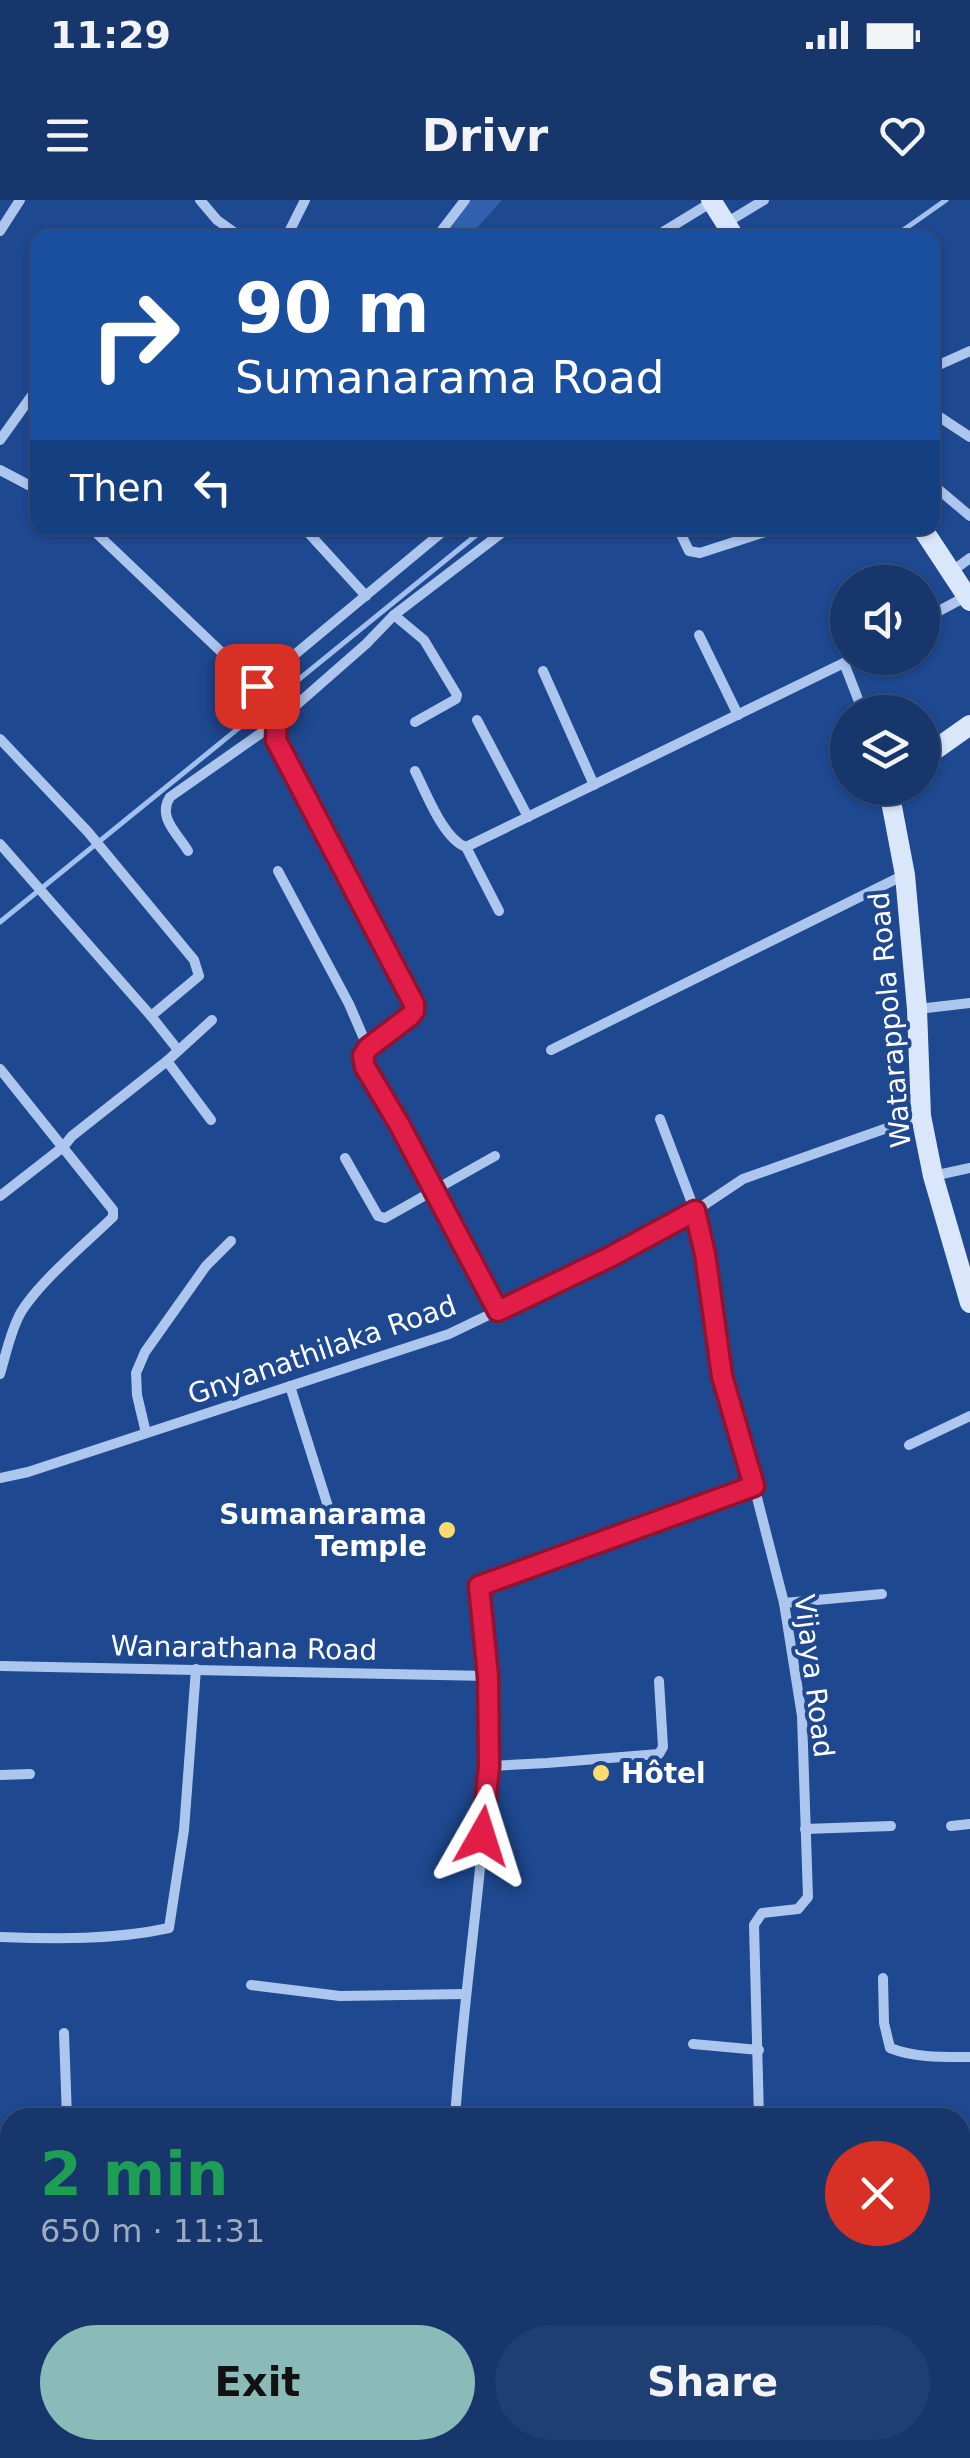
<!DOCTYPE html>
<html lang="en">
<head>
<meta charset="utf-8">
<style>
  :root { --surface:#16366c; --page:#1f3e72; --text:#f1f3f6; --muted:#9eabc2; --line:#35507f; --accent:#8bbbb9 }
  body { margin:0; font-family:"DejaVu Sans",sans-serif; background:var(--page); color:var(--text); height:100vh; display:flex; flex-direction:column; font-size:38px; white-space:nowrap }
  * { box-sizing:border-box; margin:0 }
  p { font-size:32px; color:var(--muted) }
  .icon { flex:none; width:55px; height:55px; fill:none; stroke:currentColor; stroke-width:2; stroke-linecap:round; stroke-linejoin:round }
  .map { position:relative; flex:1; overflow:hidden }
  .side { position:absolute; left:0px; top:1908px; width:970px; height:352px; display:flex; flex-direction:column; background:var(--surface); border-radius:30px 30px 0 0; box-shadow:0 2px 8px #0004,0 0 0 2px var(--line) }
  .side>* { flex:none }
  .top-card { position:absolute; left:30px; top:30px; width:910px; height:305px; border-radius:20px; box-shadow:0 2px 8px #0004,0 0 0 2px var(--line); background:#1a4fa0; color:#fff; overflow:hidden }
  .controls { position:absolute; left:830px; top:365px; display:grid; gap:20px }
  .controls a { display:grid; place-items:center; width:110px; height:110px; border-radius:50%; background:var(--surface); box-shadow:0 2px 8px #0004,0 0 0 2px var(--line); font-size:50px }
  .pin { position:absolute; display:grid; place-items:center; width:85px; height:85px; color:#fff; margin:-42px; border-radius:20px; box-shadow:0 5px 15px #0006 }
  .me { position:absolute; width:110px; margin:-55px; rotate:6deg; stroke-linejoin:round; filter:drop-shadow(0 0 8px #0008) }
  .turn { display:flex; align-items:center; gap:35px; height:210px; padding:0 40px; font-size:45px }
  .turn .icon { width:130px; height:130px; stroke-width:2.5 }
  .turn b { display:block; font-size:70px; line-height:85px }
  .then { display:flex; align-items:center; height:95px; padding:0 40px; background:#0003; gap:20px; font-size:38px }
  .round { display:grid; place-items:center; flex:none; width:105px; height:105px; border-radius:52px; background:var(--page) }
  .overview { display:flex; align-items:center; justify-content:space-between; height:170px; padding:0 40px }
  h1 { font-size:60px; font-weight:700; line-height:75px; color:#1e9e55 }
  .cta { display:flex; gap:20px; margin-top:auto; padding:20px 40px }
  .cta a { flex:1; height:115px; border-radius:60px; background:var(--accent); color:#111; font-size:40px; font-weight:700; line-height:115px; text-align:center }
  .cta a+a { background:var(--page); color:var(--text) }
  .status { display:flex; justify-content:space-between; align-items:center; height:70px; padding:0 50px; background:var(--surface); direction:ltr }
  .status svg { height:28px; fill:currentColor }
  header { display:flex; justify-content:space-between; align-items:center; height:130px; padding:0 40px; background:var(--surface); font-size:45px; font-weight:700 }
  .map>svg:first-child { display:block }
</style>
</head>
<body>
<div class="status"><b>11:29</b><svg viewBox="0 0 49 12"><path d="M0 12V9h3v3zM5 12V6h3v6zM10 12V3h3v9zM15 12V0h3v12zM26 1h20v11H26zM47 4h2v5h-2z"/></svg></div>
<header><svg class="icon" aria-label="menu" viewBox="0 0 24 24"><path d="M4 6h16M4 12h16M4 18h16"/></svg>Drivr<svg class="icon" aria-label="heart" viewBox="0 0 24 24"><path d="M12 20l-8-8c-3-5 5-10 8-4 3-6 11-1 8 4z"/></svg></header>
<div class="map">
<svg width="970" height="2258" viewBox="0 0 970 2258">
  <rect width="100%" height="100%" fill="#1e4890"/>
  <!-- green -->
  <path fill="#3161ae" d="M 465,0 L 502,0 L 469,37 L 436,38 Z"/>
  <g fill="none" stroke-linecap="round" stroke-linejoin="round">
    <!-- stream -->
    <g stroke="#a1c0ef" stroke-width="5">
      <path d="M 892,38 L 946,0"/>
      <path d="M 0,722 L 485,328"/>
    </g>
    <!-- street -->
    <g stroke="#adc6ed" stroke-width="10">
      <path d="M 200,0 L 217,20 L 242,38"/>
      <path d="M 726,23 L 764,0"/>
      <path d="M 0,31 L 20,0"/>
      <path d="M 286,38 L 305,0"/>
      <path d="M 436,38 L 465,0"/>
      <path d="M 653,38 L 712,2"/>
      <path d="M 932,168 L 970,151"/>
      <path d="M 932,212 L 970,237"/>
      <path d="M 0,240 L 38,187"/>
      <path d="M 0,270 L 38,290"/>
      <path d="M 932,284 L 970,316"/>
      <path d="M 91,328 L 257,486 L 277,512 L 277,540 L 414,804 L 414,811 L 410,815 L 368,848 L 363,856 L 365,867 L 399,924 L 498,1111"/>
      <path d="M 304,328 L 366,396"/>
      <path d="M 678,328 L 689,351 L 700,353 L 777,328"/>
      <path d="M 951,372 L 970,358"/>
      <path d="M 394,415 L 424,440 L 457,495 L 456,499 L 415,522"/>
      <path d="M 922,420 L 967,396"/>
      <path d="M 699,435 L 738,515"/>
      <path d="M 844,463 L 863,512"/>
      <path d="M 543,471 L 594,585"/>
      <path d="M 257,486 L 447,328"/>
      <path d="M 477,520 L 528,617"/>
      <path d="M 0,539 L 88,632 L 194,760 L 199,776 L 151,816"/>
      <path d="M 415,571 C 426,592 443,639 466,647 L 854,458"/>
      <path d="M 0,644 L 151,816 L 178,850"/>
      <path d="M 466,647 L 499,711"/>
      <path d="M 188,651 C 177,633 157,617 170,597 L 277,522 L 366,444 L 394,415 L 508,328"/>
      <path d="M 278,671 L 349,804 L 368,848"/>
      <path d="M 918,809 L 970,803"/>
      <path d="M 551,850 L 904,675"/>
      <path d="M 167,861 L 211,920"/>
      <path d="M 0,869 L 113,1010 L 113,1017 C 86,1043 38,1083 20,1114 C 10,1133 6,1154 0,1174"/>
      <path d="M 660,919 L 695,1011 L 705,1054 L 722,1176 L 754,1286 L 784,1403 L 802,1516 L 808,1697 L 798,1709 L 762,1713 L 754,1725 L 759,1918"/>
      <path d="M 345,958 L 378,1016 L 385,1018 L 495,956"/>
      <path d="M 933,976 L 970,968"/>
      <path d="M 0,996 L 63,947 L 72,936 L 167,861 L 212,820"/>
      <path d="M 290,1186 L 332,1319"/>
      <path d="M 146,1233 L 137,1195 L 136,1173 L 145,1152 L 206,1066 L 231,1041"/>
      <path d="M 909,1245 L 970,1216"/>
      <path d="M 0,1278 L 28,1272 L 449,1134 L 610,1057 L 695,1011 L 743,979 L 921,916"/>
      <path d="M 784,1403 L 882,1394"/>
      <path d="M 0,1466 L 488,1476"/>
      <path d="M 489,1566 L 547,1563 L 659,1554 L 663,1547 L 659,1481"/>
      <path d="M 0,1575 L 30,1574"/>
      <path d="M 951,1626 L 970,1624"/>
      <path d="M 805,1629 L 891,1626"/>
      <path d="M 0,1737 C 57,1739 114,1740 169,1728 L 184,1630 L 196,1469"/>
      <path d="M 883,1778 L 884,1823 L 890,1848 C 915,1858 943,1857 970,1857"/>
      <path d="M 251,1785 L 340,1796 L 465,1794"/>
      <path d="M 64,1833 L 67,1918"/>
      <path d="M 693,1844 L 759,1850"/>
      <path d="M 455,1918 C 463,1801 481,1685 489,1568 C 493,1508 485,1446 479,1386 L 754,1286"/>
      <path d="M 0,1960 L 10,1958"/>
      <path d="M 923,2250 L 924,2258"/>
    </g>
    <!-- secondary -->
    <g stroke="#dae6fa" stroke-width="20">
      <path d="M 711,0 L 735,38"/>
      <path d="M 922,328 L 970,401"/>
      <path d="M 922,559 L 970,525"/>
      <path d="M 891,588 L 890,596 L 905,675 L 917,809 L 921,916 L 933,976 L 970,1103"/>
      <path d="M 0,2138 L 10,2181"/>
      <path d="M 228,2250 L 230,2258"/>
      <path d="M 126,2253 L 204,2258"/>
    </g>
    <!-- highway -->
    <g stroke="#fff" stroke-width="30">
      <path d="M 960,2137 L 970,2138"/>
      <path d="M 14,2258 L 46,2250"/>
      <path d="M 102,2258 L 136,2250"/>
    </g>
  </g>
  <g fill="none" stroke-linecap="round" stroke-linejoin="round">
    <!-- route casing -->
    <g stroke="#92132f" stroke-width="25">
      <path id="route" d="M 257,486 L 277,512 L 276,540 L 414,804 L 414,811 L 410,816 L 368,848 L 363,856 L 365,867 L 399,924 L 498,1111 L 610,1057 L 695,1011 L 705,1054 L 722,1176 L 754,1286 L 479,1386 L 488,1476 L 489,1566 L 482,1636"/>
    </g>
    <!-- route -->
    <use href="#route" stroke="#e11d48" stroke-width="18"/>
  </g>
  <!-- markers -->
  <g fill="#fcdc6c" stroke="#1e4890" stroke-width="4">
    <circle cx="447" cy="1330" r="10"/>
    <circle cx="601" cy="1573" r="10"/>
  </g>
  <g text-anchor="middle" dominant-baseline="central" stroke-width="8" stroke-linejoin="round" paint-order="stroke">
    <!-- street labels -->
    <g font-size="28" fill="#fff" stroke="#1e4890">
      <text transform="translate(890 820) rotate(-95)">Watarappola Road</text>
      <text transform="translate(322 1150) rotate(-19)">Gnyanathilaka Road</text>
      <text transform="translate(244 1448) rotate(1)">Wanarathana Road</text>
      <text transform="translate(814 1476) rotate(83)">Vijaya Road</text>
    </g>
    <!-- poi labels -->
    <g font-size="28" font-weight="bold" fill="#fff" stroke="#1e4890" text-anchor="end">
      <text x="427" y="1314">Sumanarama<tspan x="427" dy="32">Temple</tspan></text>
      <text x="621" y="1573" text-anchor="start">Hôtel</text>
    </g>
  </g>
</svg>
<div class="controls">
<a><svg class="icon" aria-label="sound" viewBox="0 0 24 24"><path d="M4 9h4l5-4v14l-5-4H4zM17 9q2 3 0 6"/></svg></a>
<a><svg class="icon" aria-label="layers" viewBox="0 0 24 24"><path d="M12 4l9 5-9 5-9-5zM3 14l9 5 9-5"/></svg></a>
</div>
<div class="pin" style="left:257px;top:486px;background:#d93025"><svg class="icon" aria-label="arrive" viewBox="0 0 24 24"><path d="M6 21V4h12l-3 4 3 4H6"/></svg></div>
<svg class="me" style="left:482px;top:1636px" viewBox="-20 -20 40 40"><path d="M0-17L14 15 0 8-14 15z" fill="#e11d48" stroke="#fff" stroke-width="4"/></svg>
<div class="top-card">
<div class="turn"><svg class="icon" aria-label="right" viewBox="0 0 24 24"><path d="M7 20v-9h11M14 6l5 5-5 5"/></svg><div><b>90 m</b>Sumanarama Road</div></div>
<div class="then">Then<svg class="icon" aria-label="left" viewBox="0 0 24 24"><path d="M17 20v-9H6M10 6l-5 5 5 5"/></svg></div>
</div>
<section class="side">
<div class="overview"><div><h1>2 min</h1><p>650 m · 11:31</p></div><a class="round" style="background:#d93025;color:#fff"><svg class="icon" aria-label="close" viewBox="0 0 24 24"><path d="M6 6l12 12M18 6L6 18"/></svg></a></div>
<div class="cta"><a>Exit</a><a>Share</a></div>
</section>
</div>
</body>
</html>
